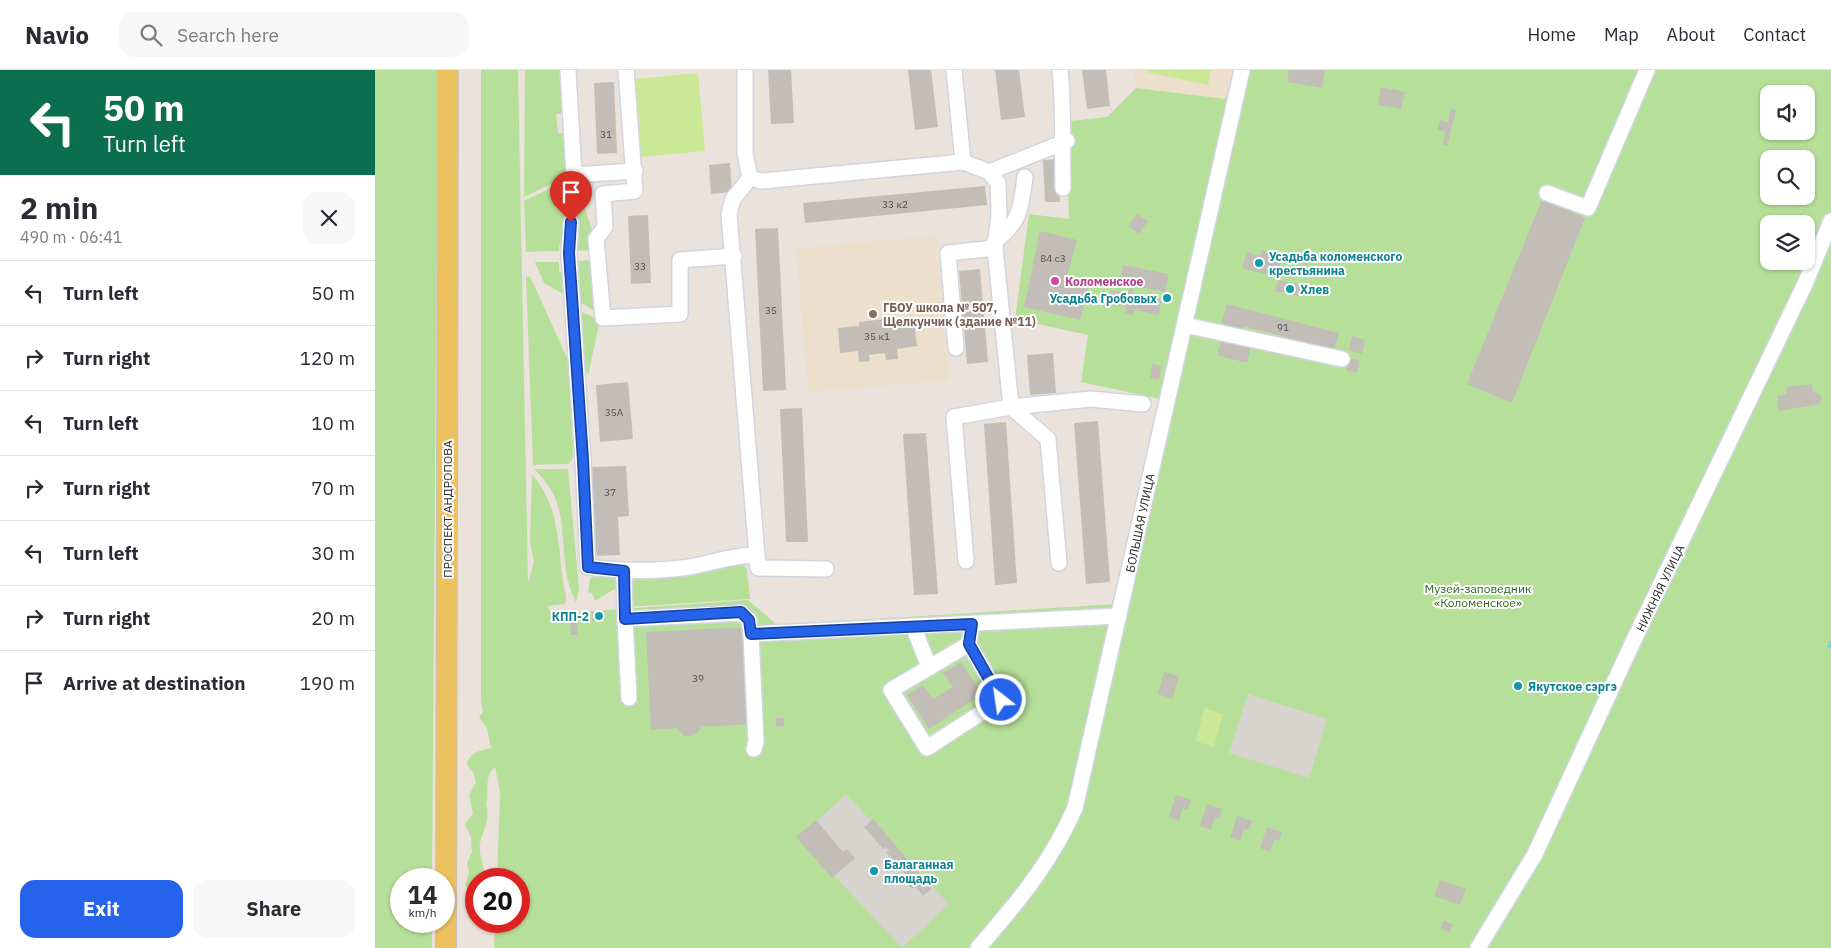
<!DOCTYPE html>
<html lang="en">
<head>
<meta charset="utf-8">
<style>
  :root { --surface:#fff; --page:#f7f7f7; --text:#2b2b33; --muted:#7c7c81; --line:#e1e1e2; --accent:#2563eb }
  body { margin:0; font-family:"IBM Plex Sans",sans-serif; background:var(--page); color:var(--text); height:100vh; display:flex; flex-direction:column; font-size:19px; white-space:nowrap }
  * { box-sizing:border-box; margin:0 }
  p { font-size:16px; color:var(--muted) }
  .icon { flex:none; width:28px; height:28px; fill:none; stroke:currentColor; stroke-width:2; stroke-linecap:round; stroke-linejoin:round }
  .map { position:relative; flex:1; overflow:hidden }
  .details { display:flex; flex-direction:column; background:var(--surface); width:375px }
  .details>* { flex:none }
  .hud { background:#0b6e4f; color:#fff; overflow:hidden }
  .tools { position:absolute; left:1385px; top:15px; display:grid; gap:10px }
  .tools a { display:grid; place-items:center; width:55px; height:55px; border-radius:10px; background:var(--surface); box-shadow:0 1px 4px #0004; font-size:25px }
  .speed { position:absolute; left:15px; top:798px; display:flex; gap:10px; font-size:25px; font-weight:700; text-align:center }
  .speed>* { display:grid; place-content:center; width:65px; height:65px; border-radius:50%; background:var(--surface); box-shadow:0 1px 4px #0004; line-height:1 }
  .speed small { font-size:12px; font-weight:400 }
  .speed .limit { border:8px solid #d22; background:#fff; color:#111 }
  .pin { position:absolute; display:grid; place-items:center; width:42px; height:42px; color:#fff; margin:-51px -21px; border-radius:50% 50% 50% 0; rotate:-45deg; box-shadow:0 0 5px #0007 }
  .pin .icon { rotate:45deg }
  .me { position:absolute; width:55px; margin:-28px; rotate:330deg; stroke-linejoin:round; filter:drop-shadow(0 0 4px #0008) }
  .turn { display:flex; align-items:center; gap:18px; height:105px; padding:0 20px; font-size:22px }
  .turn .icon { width:65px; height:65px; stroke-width:2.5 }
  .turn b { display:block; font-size:35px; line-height:42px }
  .round { display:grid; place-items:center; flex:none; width:52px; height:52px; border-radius:15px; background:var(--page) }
  .headline { display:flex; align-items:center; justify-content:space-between; height:85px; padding:0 20px }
  h1 { font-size:30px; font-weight:700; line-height:38px }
  .primary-button { display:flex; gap:10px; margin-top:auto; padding:10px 20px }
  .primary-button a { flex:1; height:58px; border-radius:15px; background:var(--accent); color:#fff; font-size:20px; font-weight:700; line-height:58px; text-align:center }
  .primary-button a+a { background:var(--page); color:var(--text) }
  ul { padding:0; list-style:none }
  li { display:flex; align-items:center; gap:15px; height:65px; padding:0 20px; border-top:1px solid var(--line) }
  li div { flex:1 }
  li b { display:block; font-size:19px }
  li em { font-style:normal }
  header { display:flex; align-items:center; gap:30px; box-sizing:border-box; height:70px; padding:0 25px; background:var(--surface); border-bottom:1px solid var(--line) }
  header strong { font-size:24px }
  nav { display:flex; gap:28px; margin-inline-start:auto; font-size:18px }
  .search { width:350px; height:45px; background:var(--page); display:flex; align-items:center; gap:12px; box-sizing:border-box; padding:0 18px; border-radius:15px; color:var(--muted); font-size:19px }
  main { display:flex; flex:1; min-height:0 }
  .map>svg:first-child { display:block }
</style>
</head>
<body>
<header>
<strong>Navio</strong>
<div class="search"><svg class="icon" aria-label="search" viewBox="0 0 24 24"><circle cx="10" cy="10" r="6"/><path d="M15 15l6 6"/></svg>Search here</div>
<nav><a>Home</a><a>Map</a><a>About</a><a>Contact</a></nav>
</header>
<main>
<section class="details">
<div class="hud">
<div class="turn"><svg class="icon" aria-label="left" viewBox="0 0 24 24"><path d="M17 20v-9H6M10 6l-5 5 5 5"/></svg><div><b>50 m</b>Turn left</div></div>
</div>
<div class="headline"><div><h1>2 min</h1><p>490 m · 06:41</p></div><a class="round"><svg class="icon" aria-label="close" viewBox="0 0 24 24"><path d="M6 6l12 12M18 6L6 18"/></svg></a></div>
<ul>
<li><svg class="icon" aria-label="left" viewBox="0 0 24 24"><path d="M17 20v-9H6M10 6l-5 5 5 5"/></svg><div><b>Turn left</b></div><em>50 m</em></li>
<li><svg class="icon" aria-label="right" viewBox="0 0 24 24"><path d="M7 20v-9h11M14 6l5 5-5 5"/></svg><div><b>Turn right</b></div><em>120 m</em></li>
<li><svg class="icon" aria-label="left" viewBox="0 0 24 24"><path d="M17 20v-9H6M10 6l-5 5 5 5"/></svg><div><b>Turn left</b></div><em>10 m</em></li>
<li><svg class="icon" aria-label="right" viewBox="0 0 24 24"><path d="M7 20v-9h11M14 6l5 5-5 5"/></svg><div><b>Turn right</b></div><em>70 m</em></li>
<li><svg class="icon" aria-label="left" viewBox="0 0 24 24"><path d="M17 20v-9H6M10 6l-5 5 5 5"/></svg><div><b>Turn left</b></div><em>30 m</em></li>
<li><svg class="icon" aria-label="right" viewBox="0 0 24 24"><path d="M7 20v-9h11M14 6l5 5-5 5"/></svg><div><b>Turn right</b></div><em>20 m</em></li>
<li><svg class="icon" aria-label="arrive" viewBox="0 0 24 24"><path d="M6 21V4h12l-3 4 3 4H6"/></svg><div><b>Arrive at destination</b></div><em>190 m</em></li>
</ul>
<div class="primary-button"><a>Exit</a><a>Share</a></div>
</section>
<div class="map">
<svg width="1456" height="878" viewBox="0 0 1456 878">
  <rect width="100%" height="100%" fill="#ebe3db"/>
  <!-- education -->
  <g fill="#ecdfcb">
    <path d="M 759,0 L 858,0 L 851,29 L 761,18 Z"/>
    <path d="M 562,166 L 574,310 L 433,322 L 421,178 Z"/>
  </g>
  <!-- green -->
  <g fill="#b6e099" fill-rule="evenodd">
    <path d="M 0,0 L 63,0 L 57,809 L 26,809 L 26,851 L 57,851 L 57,878 L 0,878 Z"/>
    <path d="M 106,0 L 143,0 L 153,513 L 159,492 L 155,472 L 157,404 C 189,442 181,482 191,527 L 190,534 L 172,536 L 177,544 L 373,530 L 402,555 L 741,534 L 785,329 L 706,312 L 713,265 L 640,249 L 654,144 L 694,149 L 691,63 L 696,51 L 732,47 L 761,18 L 851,29 L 858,0 L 1456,0 L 1456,878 L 119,878 L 120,851 L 144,851 L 144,809 L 122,809 L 125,722 L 120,697 C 108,706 115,723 111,735 C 116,747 108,761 105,773 C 103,783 110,798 110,809 L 101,809 L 101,820 L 95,823 L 90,815 L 94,802 L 92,793 L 97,782 L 96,767 L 90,754 L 98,744 L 94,725 L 101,712 L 98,702 L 92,695 C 93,683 106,680 116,678 L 112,658 L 104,647 L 108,642 L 106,631 ZM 1394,24 L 1431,24 L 1431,61 L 1394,61 ZM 1394,89 L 1431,89 L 1431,126 L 1394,126 ZM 1394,154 L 1431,154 L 1431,191 L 1394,191 Z"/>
    <path d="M 150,0 L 191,0 L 193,42 L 181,44 L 183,63 L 194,63 L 197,104 L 149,127 Z"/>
    <path d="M 198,107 L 192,175 L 184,175 L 184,181 L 151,182 L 149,131 Z"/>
    <path d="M 200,122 L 204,122 L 219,166 L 220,180 L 198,181 Z"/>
    <path d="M 221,190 L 226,245 L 200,229 L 198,191 Z"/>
    <path d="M 160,192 L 184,192 L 184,202 L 192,201 L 194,227 L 169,213 Z"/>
    <path d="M 155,206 L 197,299 L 198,388 L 194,394 L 158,395 L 151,207 Z"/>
    <path d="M 200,239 L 225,250 L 213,305 L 203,285 Z"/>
    <path d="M 159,399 L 193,399 L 204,519 L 201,533 C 198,525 194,516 192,507 C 184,464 195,433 159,399 Z"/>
    <path d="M 366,491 L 372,499 L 375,529 L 254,537 L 257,512 L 261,508 Z"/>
    <path d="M 217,507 L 240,508 L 243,517 L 220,531 L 217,523 L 213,522 L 215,509 Z"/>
  </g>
  <!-- pitch -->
  <g fill="#cae895">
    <path d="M 772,0 L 836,0 L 833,15 L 771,2 Z"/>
    <path d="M 323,3 L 330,81 L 266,87 L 259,9 Z"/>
    <path d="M 830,638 L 848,644 L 839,677 L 820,671 Z"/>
  </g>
  <!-- plaza -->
  <g fill="#d7d3ce">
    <path d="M 873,624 L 952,649 L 934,708 L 854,683 Z"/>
    <path d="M 471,724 L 574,834 L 527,878 L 424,768 Z"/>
  </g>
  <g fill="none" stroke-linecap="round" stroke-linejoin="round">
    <!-- stream -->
    <path stroke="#70d3eb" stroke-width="4" d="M 1454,576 L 1456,573"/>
  </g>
  <!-- building -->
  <g fill="#c3bdb8">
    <path d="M 393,0 L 416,0 L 419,53 L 396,54 Z"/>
    <path d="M 533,0 L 556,0 L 563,57 L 540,60 Z"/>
    <path d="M 620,0 L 644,0 L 650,47 L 626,50 Z"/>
    <path d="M 707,0 L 731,0 L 735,36 L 712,39 Z"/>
    <path d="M 914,0 L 950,0 L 947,18 L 912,12 Z"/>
    <path d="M 239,12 L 242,83 L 222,84 L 219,13 Z"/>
    <path d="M 1006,17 L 1030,22 L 1026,39 L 1003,35 Z"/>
    <path d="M 1076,39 L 1081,40 L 1072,76 L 1068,75 L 1070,62 L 1062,60 L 1065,50 L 1073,52 Z"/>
    <path d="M 683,89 L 685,132 L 670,132 L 668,90 Z"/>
    <path d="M 355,93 L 357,122 L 336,124 L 334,95 Z"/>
    <path d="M 610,116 L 612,135 L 430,153 L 428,133 Z"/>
    <path d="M 1167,129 L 1210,148 L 1137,333 L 1092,314 Z"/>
    <path d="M 762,144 L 773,151 L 764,164 L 753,156 Z"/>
    <path d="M 273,145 L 276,213 L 256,214 L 253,146 Z"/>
    <path d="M 403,158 L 411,320 L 388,321 L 380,159 Z"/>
    <path d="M 665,161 L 702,170 L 692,206 L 715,212 L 705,250 L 649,237 Z"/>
    <path d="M 887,180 L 901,184 L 900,189 L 906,191 L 902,207 L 867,198 L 872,182 L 885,186 Z"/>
    <path d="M 920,182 L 935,185 L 933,195 L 918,192 Z"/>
    <path d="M 748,195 L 794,204 L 790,222 L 759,216 L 757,224 L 786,230 L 784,245 L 759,240 L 758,245 L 750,243 L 751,237 L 733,234 L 736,220 L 753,223 L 755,215 L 744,213 Z"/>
    <path d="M 605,199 L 613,292 L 592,294 L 584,201 Z"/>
    <path d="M 903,210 L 930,216 L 928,227 L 900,221 Z"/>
    <path d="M 852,234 L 964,263 L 959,280 L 869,256 L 867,264 L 845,258 Z"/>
    <path d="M 518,248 L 519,254 L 539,251 L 542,276 L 522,279 L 523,289 L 511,290 L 510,283 L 494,285 L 495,291 L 484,292 L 483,281 L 465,283 L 463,258 L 484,256 L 484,252 Z"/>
    <path d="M 977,266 L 990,270 L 987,284 L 974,280 Z"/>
    <path d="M 847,267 L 876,275 L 872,293 L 842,285 Z"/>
    <path d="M 678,283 L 681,323 L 655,325 L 652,285 Z"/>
    <path d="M 974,288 L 985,291 L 982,303 L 971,300 Z"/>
    <path d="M 777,294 L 787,296 L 784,310 L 775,308 Z"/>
    <path d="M 253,312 L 258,369 L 225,372 L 221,315 Z"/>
    <path d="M 1437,314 L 1438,322 L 1444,323 L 1447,328 L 1445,334 L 1404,341 L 1402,326 L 1412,324 L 1411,317 Z"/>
    <path d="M 427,338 L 433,472 L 411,472 L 405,339 Z"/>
    <path d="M 723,351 L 735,512 L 711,514 L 699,353 Z"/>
    <path d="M 631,352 L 642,513 L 620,515 L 609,354 Z"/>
    <path d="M 551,363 L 563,524 L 539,525 L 528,364 Z"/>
    <path d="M 251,396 L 254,446 L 243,447 L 245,485 L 221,486 L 217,397 Z"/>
    <path d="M 230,541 L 231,550 L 218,551 L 217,542 Z"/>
    <path d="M 195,551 L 202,551 L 203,565 L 196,565 Z"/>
    <path d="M 370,557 L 376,654 L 326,657 L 323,662 L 314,667 L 309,666 L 302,658 L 276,660 L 271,562 Z"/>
    <path d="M 586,592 L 607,624 L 554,659 L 532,625 L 548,615 L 558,629 L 578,617 L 568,603 Z"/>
    <path d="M 789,602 L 804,606 L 797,629 L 783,624 Z"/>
    <path d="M 401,648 L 409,648 L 409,656 L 401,657 Z"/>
    <path d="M 801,725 L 816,730 L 813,740 L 808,738 L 804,750 L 794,747 Z"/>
    <path d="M 832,734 L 847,739 L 844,749 L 840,747 L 836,760 L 825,756 Z"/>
    <path d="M 862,746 L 877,751 L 874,760 L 869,759 L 865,771 L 855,768 Z"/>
    <path d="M 498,749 L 557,818 L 548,826 L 540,816 L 537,819 L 528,809 L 532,806 L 525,798 L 527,796 L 524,792 L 522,794 L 511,782 L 514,781 L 511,777 L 508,779 L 489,757 Z"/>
    <path d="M 441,750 L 468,782 L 472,779 L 480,788 L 457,808 L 421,767 Z"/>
    <path d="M 892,757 L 907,762 L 904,771 L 899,769 L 895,782 L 885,778 Z"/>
    <path d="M 1065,810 L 1091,819 L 1085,835 L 1059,826 Z"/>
    <path d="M 1069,850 L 1078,855 L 1074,862 L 1065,858 Z"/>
  </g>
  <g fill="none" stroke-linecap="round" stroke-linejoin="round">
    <!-- minor casing -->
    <g stroke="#d0d5e2" stroke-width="18">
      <g id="minor">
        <path d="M 193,0 L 199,105 L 260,101"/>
        <path d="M 251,0 L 260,121 L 228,124 L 230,157 L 221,169 L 228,248 L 305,244 L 305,190 L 359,186"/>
        <path d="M 370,0 L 370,83 L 375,108 L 387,111 L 588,92 L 579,0"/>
        <path d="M 685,0 C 689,39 687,78 688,118"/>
        <path d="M 588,92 L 614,102 L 623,113 L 624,144 L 620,178 L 636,337 L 673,369 L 684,493"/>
        <path d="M 614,102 L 692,71"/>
        <path d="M 375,108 L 358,129 L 354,144 L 383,498 L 451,499"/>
        <path d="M 1172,123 L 1213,138 L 1272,0"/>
        <path d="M 196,153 L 194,183 L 208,391 L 213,497 C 246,501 281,502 314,497 C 337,493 358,485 382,485"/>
        <path d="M 620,171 C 646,152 646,137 650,107"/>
        <path d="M 810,255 L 967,289"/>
        <path d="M 581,278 L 573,183 L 620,178"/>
        <path d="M 591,491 L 579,347 L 636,337 L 716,329 L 768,334"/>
        <path d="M 249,501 L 250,549"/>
        <path d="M 538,556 L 554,597"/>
        <path d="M 376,564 L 381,672 L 379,679"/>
        <path d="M 594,574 L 626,630 L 552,678 L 516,620 L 594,574 L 597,554"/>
        <path d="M 254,628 L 250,549 L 366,543 L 374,550 L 376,564 L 744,546"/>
        <path d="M 603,878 C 642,833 676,793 700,738 L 867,0"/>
        <path d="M 1103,878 L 1160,784 L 1257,574 L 1430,214 L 1456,151"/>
      </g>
    </g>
    <!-- major casing -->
    <g stroke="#c3c3c3" stroke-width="22">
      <path id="major" d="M 71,878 L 73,0"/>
    </g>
    <!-- minor -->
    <use href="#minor" stroke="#fff" stroke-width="15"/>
    <!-- major -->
    <use href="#major" stroke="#ecc15f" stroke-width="20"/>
  </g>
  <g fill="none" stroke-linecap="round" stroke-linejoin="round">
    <!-- route casing -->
    <g stroke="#184099" stroke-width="12">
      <path id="route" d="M 196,152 L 194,183 L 208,390 L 213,497 L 249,501 L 250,549 L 366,542 L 374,550 L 376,564 L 597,554 L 594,574 L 626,630"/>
    </g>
    <!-- route -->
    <use href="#route" stroke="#2563eb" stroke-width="9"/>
  </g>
  <!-- markers -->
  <g fill="#0f9aa8" stroke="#fff" stroke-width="2">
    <circle cx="884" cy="193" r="5"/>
    <circle cx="915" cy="219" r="5"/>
    <circle cx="792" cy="228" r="5"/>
    <circle cx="224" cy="546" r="5"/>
    <circle cx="1143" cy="616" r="5"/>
    <circle cx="499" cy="801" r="5"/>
  </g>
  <circle fill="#d1479c" stroke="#fff" stroke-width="2" cx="680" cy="211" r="5"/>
  <circle fill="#8d6e63" stroke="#fff" stroke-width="2" cx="498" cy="244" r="5"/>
  <g text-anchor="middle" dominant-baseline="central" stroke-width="4" stroke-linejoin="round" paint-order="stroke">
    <!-- number labels -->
    <g font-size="10" fill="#504e4d">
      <text x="231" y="64">31</text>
      <text x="520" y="134">33 к2</text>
      <text x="678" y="188">84 с3</text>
      <text x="265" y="196">33</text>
      <text x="396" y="240">35</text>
      <text x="908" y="257">91</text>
      <text x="502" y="266">35 к1</text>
      <text x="239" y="342">35А</text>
      <text x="235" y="422">37</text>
      <text x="323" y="608">39</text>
    </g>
    <!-- culture labels -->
    <g font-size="12" font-weight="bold" fill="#0d838f" stroke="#fff" text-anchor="start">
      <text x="894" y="186">Усадьба коломенского<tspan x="894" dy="14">крестьянина</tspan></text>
      <text x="925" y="219">Хлев</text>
      <text x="782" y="228" text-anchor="end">Усадьба Гробовых</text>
      <text x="214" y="546" text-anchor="end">КПП-2</text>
      <text x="1153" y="616">Якутское сэргэ</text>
      <text x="509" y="794">Балаганная<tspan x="509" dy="14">площадь</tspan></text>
    </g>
    <!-- hotel labels -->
    <g font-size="12" font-weight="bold" fill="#b23c85" stroke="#fff" text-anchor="start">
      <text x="690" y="211">Коломенское</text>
    </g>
    <!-- education labels -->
    <g font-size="12" font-weight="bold" fill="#785e54" stroke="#fff" text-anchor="start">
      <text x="508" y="237">ГБОУ школа № 507,<tspan x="508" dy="14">Щелкунчик (здание №11)</tspan></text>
    </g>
    <!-- street labels -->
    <g font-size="12" fill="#292929" stroke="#fff">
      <text transform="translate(72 439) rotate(-90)">ПРОСПЕКТ АНДРОПОВА</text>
      <text transform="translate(765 453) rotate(-78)">БОЛЬШАЯ УЛИЦА</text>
      <text transform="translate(1285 518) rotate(-64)">НИЖНЯЯ УЛИЦА</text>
    </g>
    <!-- park labels -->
    <g font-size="12" fill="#30641c" stroke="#fff">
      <text x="1103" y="518">Музей-заповедник<tspan x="1103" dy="14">«Коломенское»</tspan></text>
    </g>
  </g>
</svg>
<div class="tools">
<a><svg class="icon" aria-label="sound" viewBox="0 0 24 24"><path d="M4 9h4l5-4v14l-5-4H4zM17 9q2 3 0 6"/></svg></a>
<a><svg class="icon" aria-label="search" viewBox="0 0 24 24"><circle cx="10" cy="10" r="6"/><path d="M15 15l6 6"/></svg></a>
<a><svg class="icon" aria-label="layers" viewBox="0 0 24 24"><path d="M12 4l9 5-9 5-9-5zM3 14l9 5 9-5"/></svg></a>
</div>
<div class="speed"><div>14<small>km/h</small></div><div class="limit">20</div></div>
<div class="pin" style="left:196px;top:152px;background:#d93025"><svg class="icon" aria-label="arrive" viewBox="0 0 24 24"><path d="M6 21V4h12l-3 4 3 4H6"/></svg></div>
<svg class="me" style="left:626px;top:630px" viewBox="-20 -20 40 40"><circle r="17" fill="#2563eb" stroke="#fff" stroke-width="3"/><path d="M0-11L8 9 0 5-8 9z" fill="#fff"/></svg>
</div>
</main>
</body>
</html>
